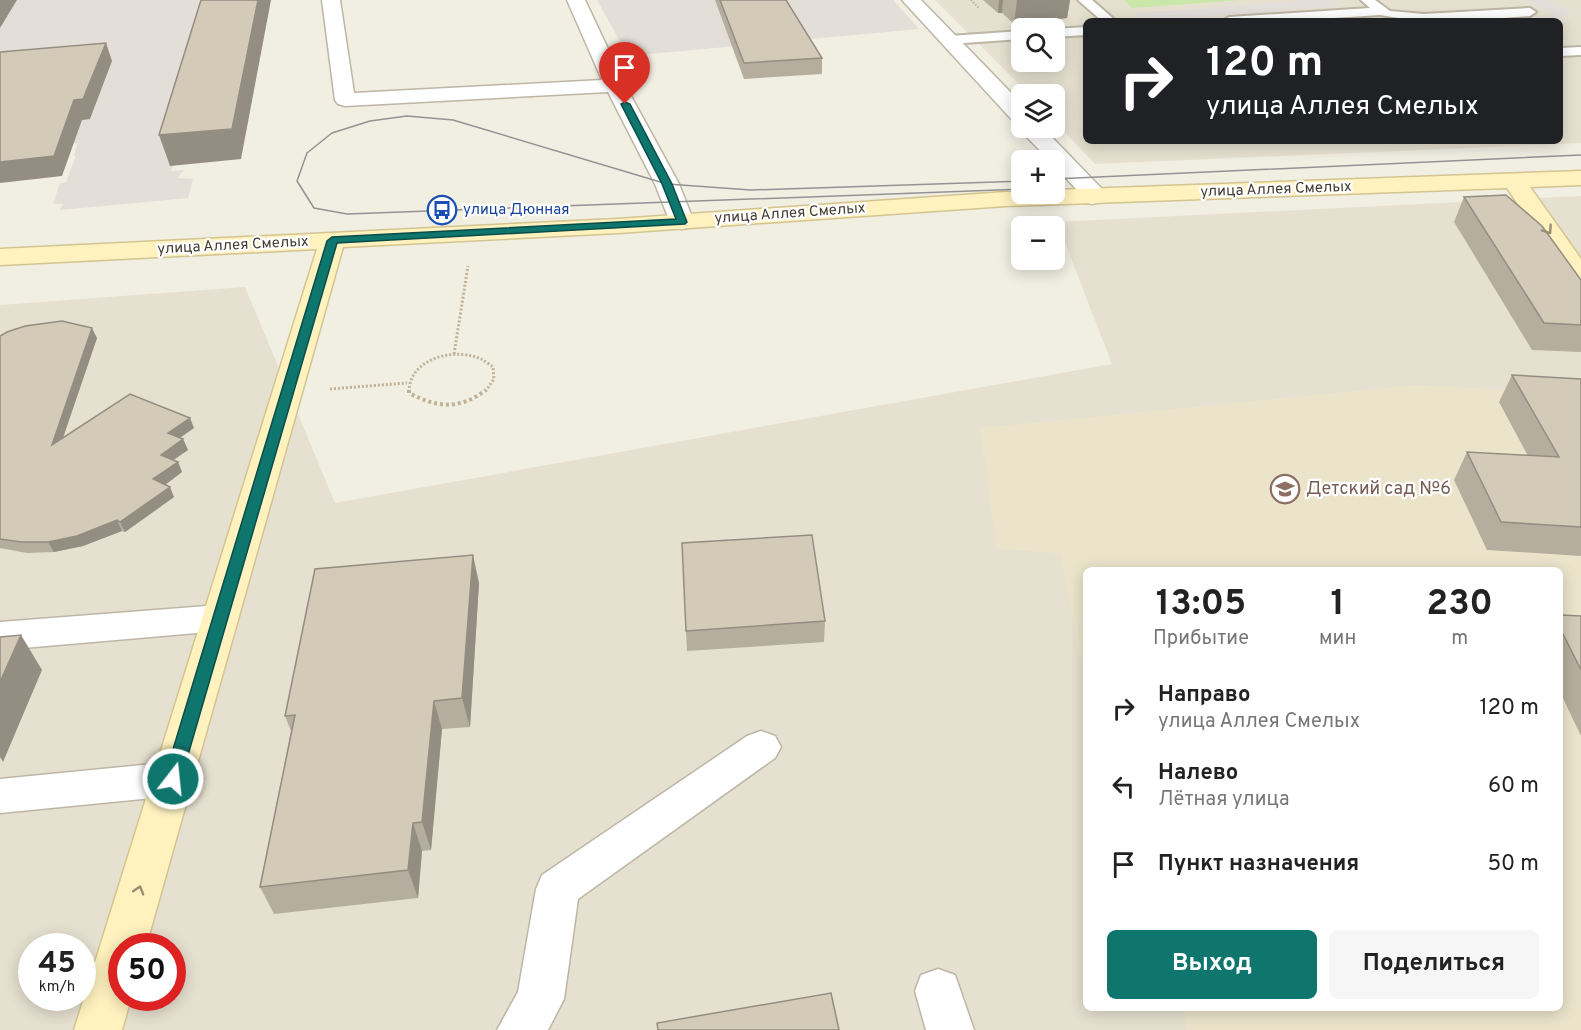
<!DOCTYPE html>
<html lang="ru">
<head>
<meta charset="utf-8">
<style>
  :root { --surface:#fff; --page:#f6f6f6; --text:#222; --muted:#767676; --accent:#0f766e }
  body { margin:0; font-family:Overpass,sans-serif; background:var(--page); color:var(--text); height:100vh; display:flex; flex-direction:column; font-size:22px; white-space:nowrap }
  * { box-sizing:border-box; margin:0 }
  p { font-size:20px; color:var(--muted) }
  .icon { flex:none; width:33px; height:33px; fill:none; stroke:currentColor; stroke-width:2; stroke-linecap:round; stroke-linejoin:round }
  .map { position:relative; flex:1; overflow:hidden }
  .sheet { position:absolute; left:1083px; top:567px; width:480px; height:444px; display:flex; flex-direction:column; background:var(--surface); border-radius:9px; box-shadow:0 3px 15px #0003 }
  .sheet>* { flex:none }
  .guide { position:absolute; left:1083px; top:18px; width:480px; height:126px; border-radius:9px; box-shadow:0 3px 15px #0003; background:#202124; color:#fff; overflow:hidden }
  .controls { position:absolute; left:1011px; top:18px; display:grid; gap:12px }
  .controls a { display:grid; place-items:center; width:54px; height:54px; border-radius:9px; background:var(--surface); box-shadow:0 3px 15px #0003; font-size:30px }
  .speed { position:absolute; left:18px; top:933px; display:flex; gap:12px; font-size:30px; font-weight:700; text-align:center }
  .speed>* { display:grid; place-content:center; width:78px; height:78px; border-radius:50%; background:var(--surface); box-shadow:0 3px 15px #0003; line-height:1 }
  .speed small { font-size:15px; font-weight:400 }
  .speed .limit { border:9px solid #d22; background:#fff; color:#111 }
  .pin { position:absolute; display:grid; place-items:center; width:51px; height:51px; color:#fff; margin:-62px -26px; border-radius:50% 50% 50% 0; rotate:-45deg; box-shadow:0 0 6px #0007 }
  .pin .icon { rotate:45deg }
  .me { position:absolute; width:66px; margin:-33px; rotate:16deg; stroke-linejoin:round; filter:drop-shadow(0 0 4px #0008) }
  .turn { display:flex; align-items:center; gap:21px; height:126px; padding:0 24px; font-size:27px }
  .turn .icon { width:78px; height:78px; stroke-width:2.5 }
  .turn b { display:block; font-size:42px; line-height:51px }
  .eta { display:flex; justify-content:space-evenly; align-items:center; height:102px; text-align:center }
  .eta b { font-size:36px; font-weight:700; line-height:42px }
  .action { display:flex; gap:12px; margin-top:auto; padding:12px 24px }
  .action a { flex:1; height:69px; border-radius:9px; background:var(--accent); color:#fff; font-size:24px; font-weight:700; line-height:69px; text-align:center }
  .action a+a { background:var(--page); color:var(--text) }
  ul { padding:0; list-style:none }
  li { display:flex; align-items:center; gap:18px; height:78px; padding:0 24px }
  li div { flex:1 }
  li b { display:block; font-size:22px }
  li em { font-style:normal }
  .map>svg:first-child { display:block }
</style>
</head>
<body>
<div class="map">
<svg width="1581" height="1030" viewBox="0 0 1581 1030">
  <rect width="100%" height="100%" fill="#f1eee2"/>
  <!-- residential -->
  <g fill="#e6e0d0" fill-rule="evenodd">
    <path d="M 935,0 L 1581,0 L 1581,143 L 1095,164 L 1055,122 L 1054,94 L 1029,94 ZM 1086,21 L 1560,21 L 1560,141 L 1086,141 ZM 1022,28 L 1054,28 L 1054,62 L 1022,62 Z"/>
    <path d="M 1581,196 L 1581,1030 L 0,1030 L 0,305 L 245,287 L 335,503 L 1112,364 L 1057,222 ZM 1086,570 L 1560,570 L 1560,1008 L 1086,1008 ZM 32,946 L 82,946 L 82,998 L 32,998 ZM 122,946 L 172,946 L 172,998 L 122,998 Z"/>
  </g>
  <!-- industrial -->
  <g fill="#e3ded8">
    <path d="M 0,0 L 205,0 L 185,126 L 171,171 L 184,170 L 177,178 L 193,179 L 188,198 L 60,210 L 63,204 L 53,204 L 60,183 L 66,182 L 76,156 L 74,156 L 77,143 L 0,150 Z"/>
    <path d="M 597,0 L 893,0 L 919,29 L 628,56 Z"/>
  </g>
  <!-- education -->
  <path fill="#ebe4cb" d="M 1417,385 L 1581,394 L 1581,1030 L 1188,1030 L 1183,1008 L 1560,1008 L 1560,570 L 1086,570 L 1086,687 L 1060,553 L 997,549 L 980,428 Z"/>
  <!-- green -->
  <path fill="#c8e7a9" d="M 1124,0 L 1240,0 L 1132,8 Z"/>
  <!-- parking -->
  <g fill="#e2dfdb">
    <path d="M 1313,0 L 1329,0 L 1338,6 L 1144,21 L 1136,13 Z"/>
    <path d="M 1527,0 L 1547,0 L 1574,14 L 1558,16 L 1571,23 L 1560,24 L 1560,21 L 1507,21 L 1556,15 Z"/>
  </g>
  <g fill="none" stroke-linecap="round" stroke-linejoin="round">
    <!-- lane casing -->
    <g stroke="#bdb6a5" stroke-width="4">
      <g id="lane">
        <path d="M 1078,0 L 1092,0 L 1116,21 L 1102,21 Z"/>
        <path d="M 1361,0 L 1375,0 L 1390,11 L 1424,14 L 1530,8 L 1536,12 L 1530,16 L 1463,21 L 1417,21 L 1380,15 L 1287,21 L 1223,21 L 1229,17 L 1370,8 Z"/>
        <path d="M 1086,27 L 1086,35 L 1054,37 L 1054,29 Z"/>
        <path d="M 1022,31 L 1022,39 L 949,44 L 942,40 L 949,36 Z"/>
        <path d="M 1581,47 L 1581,55 L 1560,56 L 1560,48 Z"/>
      </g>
    </g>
    <!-- street casing -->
    <g stroke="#bdb6a5" stroke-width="3">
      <g id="street">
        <path d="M 322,0 L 340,0 L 354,93 L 602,80 L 567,0 L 585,0 L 625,85 L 679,184 L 694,222 L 691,227 L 682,229 L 673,227 L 670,222 L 655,184 L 608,92 L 345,106 L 338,104 L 335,100 Z"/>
        <path d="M 902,0 L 921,0 L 1022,104 L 1022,123 L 1014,122 Z"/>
        <path d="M 1022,126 L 1043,128 L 1101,188 L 1105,193 L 1100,202 L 1092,204 L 1084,202 L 1081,194 L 1054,166 L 1054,160 L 1049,160 L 1023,133 L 1020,128 Z"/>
        <path d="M 220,605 L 233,609 L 238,618 L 233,627 L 220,631 L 0,650 L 0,622 Z"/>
        <path d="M 761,731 L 775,736 L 781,747 L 775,758 L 578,899 L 564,999 L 548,1030 L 497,1030 L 518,992 L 536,889 L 542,875 L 747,736 Z"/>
        <path d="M 173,762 L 187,767 L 193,779 L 187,791 L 173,796 L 0,813 L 0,779 Z"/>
        <path d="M 938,969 L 955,975 L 974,1030 L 926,1030 L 915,991 L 921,975 Z"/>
      </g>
    </g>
    <!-- secondary casing -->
    <g stroke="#d3c491" stroke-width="3">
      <path id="secondary" d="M 1581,171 L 1581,185 L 1530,187 L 1581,259 L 1581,286 L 1572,284 L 1507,188 L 1006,206 L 618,233 L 343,247 L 146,946 L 122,946 L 122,998 L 131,998 L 122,1030 L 74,1030 L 317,249 L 0,265 L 0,249 L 618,219 L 1006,192 L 1054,194 L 1054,190 Z"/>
    </g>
    <!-- path-far2 -->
    <path stroke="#bfb296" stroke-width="2" stroke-dasharray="1.5 1.5" stroke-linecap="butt" d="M 971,0 L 979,8"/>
    <!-- path-far1 -->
    <g stroke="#bfb296" stroke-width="3" stroke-dasharray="2 2" stroke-linecap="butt">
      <path d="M 454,354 L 468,266"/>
      <path d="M 330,389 L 407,383"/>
      <path d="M 409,392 C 409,358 455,347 481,359 C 485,361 490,365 493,367 L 494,379 L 485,392"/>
    </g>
    <!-- path -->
    <path stroke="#bfb296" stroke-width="4" stroke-dasharray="3 3" stroke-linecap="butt" d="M 409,390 L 409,393 C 438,408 459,410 486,390"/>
    <!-- lane -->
    <use href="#lane" fill="#fff" fill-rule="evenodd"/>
    <!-- street -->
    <use href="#street" fill="#fff" fill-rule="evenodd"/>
    <!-- secondary -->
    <use href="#secondary" fill="#fff2bf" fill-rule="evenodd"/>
    <!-- tram -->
    <g stroke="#939393" stroke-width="1.5">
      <path d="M 1054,179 L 1581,155"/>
      <path d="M 1022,181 L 751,190 L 667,184 L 453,120 L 407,116 L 370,121 L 332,133 L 307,153 L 297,181 L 314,208 L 347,214 L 1022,189"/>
    </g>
  </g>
  <!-- wall -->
  <g fill="#b5ae9e">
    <path d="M 715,0 L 786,0 L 822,58 L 822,74 L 744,79 Z"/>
    <path d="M 983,0 L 1070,0 L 1067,18 L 1014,24 L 1002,13 L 998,13 Z"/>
    <path d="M 1464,197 L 1581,280 L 1581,352 L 1532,350 L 1454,222 Z"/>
    <path d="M 0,336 L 97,338 L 63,438 L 194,428 L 180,438 L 183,439 L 188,450 L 173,460 L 178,462 L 182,472 L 165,485 L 174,497 L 125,532 L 122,531 L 83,546 L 54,552 L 27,553 L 0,548 Z"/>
    <path d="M 1512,375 L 1581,379 L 1581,556 L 1487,550 L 1454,480 L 1467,452 L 1528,456 L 1499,402 Z"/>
    <path d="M 479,583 L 470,727 L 442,729 L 431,850 L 422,851 L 418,898 L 274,914 L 260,887 L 291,731 L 285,716 Z"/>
    <path d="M 1560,615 L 1581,616 L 1581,736 L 1560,692 Z"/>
    <path d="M 825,621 L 824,642 L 687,651 L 686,631 Z"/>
  </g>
  <!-- shaded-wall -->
  <g fill="#948d81">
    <path d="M 0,0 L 17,0 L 0,28 Z"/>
    <path d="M 258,0 L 271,0 L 241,159 L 170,166 L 159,135 Z"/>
    <path d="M 999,0 L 1003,0 L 1002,13 L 998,13 Z"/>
    <path d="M 1017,0 L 1070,0 L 1067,18 L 1014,24 Z"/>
    <path d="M 106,43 L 112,61 L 90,119 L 82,120 L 62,176 L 0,183 L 0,162 Z"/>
    <path d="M 92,328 L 97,338 L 57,455 L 52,445 Z"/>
    <path d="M 190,418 L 194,428 L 172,443 L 168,433 Z"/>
    <path d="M 183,439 L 188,450 L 166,465 L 161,455 Z"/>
    <path d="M 178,462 L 182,472 L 158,490 L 153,479 Z"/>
    <path d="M 170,487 L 174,497 L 125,532 L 120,522 Z"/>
    <path d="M 117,520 L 122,531 L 83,546 L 54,552 L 48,542 Z"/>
    <path d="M 473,555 L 479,583 L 470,727 L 462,698 Z"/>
    <path d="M 21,635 L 42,670 L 3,762 L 0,757 L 0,682 Z"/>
    <path d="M 434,701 L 442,729 L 431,850 L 422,822 Z"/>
    <path d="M 413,823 L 422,851 L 418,898 L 408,870 Z"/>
  </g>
  <!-- building -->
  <g fill="#d3cab8" stroke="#948d81" stroke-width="1.5">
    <path d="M 201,0 L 258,0 L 232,129 L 159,135 Z"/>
    <path d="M 720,0 L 786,0 L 822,58 L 744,63 Z"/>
    <path d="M 106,43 L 83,99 L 74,100 L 54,156 L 0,162 L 0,52 Z"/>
    <path d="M 1506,195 L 1542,226 L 1581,280 L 1581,325 L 1544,323 L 1464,197 Z"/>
    <path d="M 62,321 L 92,328 L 52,445 L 130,394 L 190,418 L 168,433 L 183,439 L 161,455 L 178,462 L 153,479 L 170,487 L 120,522 L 117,520 L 77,536 L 48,542 L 21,542 L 0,539 L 0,336 L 7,332 L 25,326 Z"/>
    <path d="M 1512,375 L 1581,379 L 1581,527 L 1501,522 L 1467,452 L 1559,457 Z"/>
    <path d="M 812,535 L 825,621 L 686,631 L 682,543 Z"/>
    <path d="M 473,555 L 462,698 L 434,701 L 422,822 L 413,823 L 408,870 L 260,887 L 295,715 L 285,716 L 315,569 Z"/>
    <path d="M 1560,615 L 1581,616 L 1581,670 L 1560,628 Z"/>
    <path d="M 21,635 L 0,682 L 0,637 Z"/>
    <path d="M 831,993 L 839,1030 L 658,1030 L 657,1023 Z"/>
  </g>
  <!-- one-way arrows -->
  <defs><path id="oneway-chevron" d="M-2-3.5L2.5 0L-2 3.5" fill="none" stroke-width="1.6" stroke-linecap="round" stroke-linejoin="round" transform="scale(1.5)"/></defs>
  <g stroke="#988e72">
    <use href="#oneway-chevron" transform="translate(1548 230) rotate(56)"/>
    <use href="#oneway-chevron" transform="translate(139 890) rotate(-73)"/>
  </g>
  <!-- route -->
  <path fill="#0f766e" stroke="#0a4d48" stroke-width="1.5" d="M 625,102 L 630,104 L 672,184 L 687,222 L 685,224 L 337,243 L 181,779 L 179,784 L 173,786 L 167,784 L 164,779 L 327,241 L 332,237 L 676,219 L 662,184 L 621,104 Z"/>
  <!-- icons -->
  <defs>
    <g id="bus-ring" transform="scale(1.5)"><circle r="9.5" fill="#fff" stroke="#1a4fb4" stroke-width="1.5"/><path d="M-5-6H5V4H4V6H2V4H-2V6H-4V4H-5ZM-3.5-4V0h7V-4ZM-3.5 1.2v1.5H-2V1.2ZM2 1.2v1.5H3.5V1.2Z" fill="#1a4fb4"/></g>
    <g id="school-ring" transform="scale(1.5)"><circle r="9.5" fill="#fff" stroke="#8d6e63" stroke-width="1.5"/><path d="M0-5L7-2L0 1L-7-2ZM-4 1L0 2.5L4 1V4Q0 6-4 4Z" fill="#8d6e63"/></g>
  </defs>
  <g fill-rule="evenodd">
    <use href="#bus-ring" x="442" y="210"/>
    <use href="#school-ring" x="1285" y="489"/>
  </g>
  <g text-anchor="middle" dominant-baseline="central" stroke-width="4.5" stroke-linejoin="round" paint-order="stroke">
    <!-- far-street labels -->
    <g font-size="15" fill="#433d33" stroke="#fff">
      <text transform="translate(1276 190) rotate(-2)">улица Аллея Смелых</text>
      <text transform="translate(790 214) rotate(-4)">улица Аллея Смелых</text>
      <text transform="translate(233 246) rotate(-3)">улица Аллея Смелых</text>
    </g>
    <!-- far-transit labels -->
    <g font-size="15" fill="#164399" stroke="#fff" text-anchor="start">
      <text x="463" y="210">улица Дюнная</text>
    </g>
    <!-- education labels -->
    <g font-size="18" fill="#785e54" stroke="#fff" text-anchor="start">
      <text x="1306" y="489">Детский сад №6</text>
    </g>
  </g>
</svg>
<div class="controls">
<a><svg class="icon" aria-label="search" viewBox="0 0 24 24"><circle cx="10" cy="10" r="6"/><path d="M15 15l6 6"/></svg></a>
<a><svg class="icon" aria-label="layers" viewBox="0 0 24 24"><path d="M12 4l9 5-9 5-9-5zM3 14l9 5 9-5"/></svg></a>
<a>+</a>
<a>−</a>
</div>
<div class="speed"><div>45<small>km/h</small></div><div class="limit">50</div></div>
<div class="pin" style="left:625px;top:104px;background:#d93025"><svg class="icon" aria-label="arrive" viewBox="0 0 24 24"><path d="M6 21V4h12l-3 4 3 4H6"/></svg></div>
<svg class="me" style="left:173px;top:779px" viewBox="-20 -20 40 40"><circle r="17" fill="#0f766e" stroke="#fff" stroke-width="3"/><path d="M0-11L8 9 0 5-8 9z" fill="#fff"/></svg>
<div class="guide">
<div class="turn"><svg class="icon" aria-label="right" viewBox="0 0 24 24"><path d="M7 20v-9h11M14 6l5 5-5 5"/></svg><div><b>120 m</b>улица Аллея Смелых</div></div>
</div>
<section class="sheet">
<div class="eta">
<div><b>13:05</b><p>Прибытие</p></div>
<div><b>1</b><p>мин</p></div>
<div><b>230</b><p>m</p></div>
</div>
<ul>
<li><svg class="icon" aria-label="right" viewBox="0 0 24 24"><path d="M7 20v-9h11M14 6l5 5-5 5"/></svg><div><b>Направо</b><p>улица Аллея Смелых</p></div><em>120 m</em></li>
<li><svg class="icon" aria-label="left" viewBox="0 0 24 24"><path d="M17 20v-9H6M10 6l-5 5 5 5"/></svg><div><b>Налево</b><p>Лётная улица</p></div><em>60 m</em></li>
<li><svg class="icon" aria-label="arrive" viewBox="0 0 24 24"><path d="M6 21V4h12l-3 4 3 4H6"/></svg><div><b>Пункт назначения</b></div><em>50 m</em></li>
</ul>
<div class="action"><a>Выход</a><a>Поделиться</a></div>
</section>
</div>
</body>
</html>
